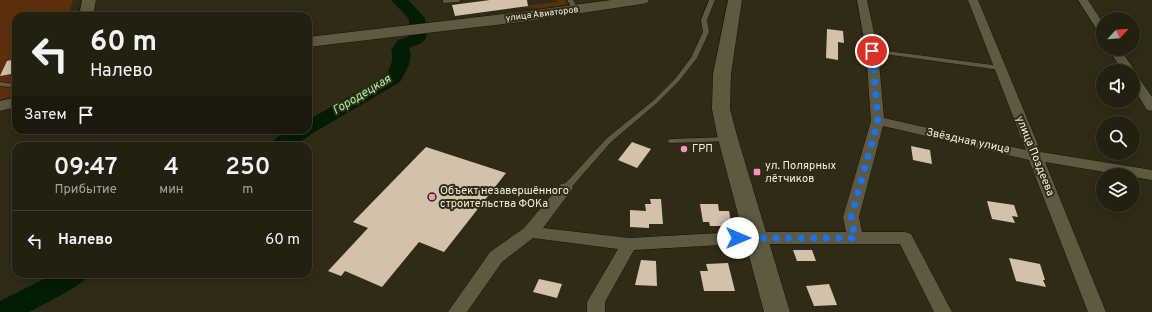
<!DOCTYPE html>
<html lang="ru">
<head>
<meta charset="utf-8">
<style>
  :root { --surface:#232010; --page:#2f2d1e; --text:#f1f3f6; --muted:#a3a39f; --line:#403e30 }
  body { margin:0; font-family:Overpass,sans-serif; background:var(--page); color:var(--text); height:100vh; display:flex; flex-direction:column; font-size:15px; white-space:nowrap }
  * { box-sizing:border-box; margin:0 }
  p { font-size:13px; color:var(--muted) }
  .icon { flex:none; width:22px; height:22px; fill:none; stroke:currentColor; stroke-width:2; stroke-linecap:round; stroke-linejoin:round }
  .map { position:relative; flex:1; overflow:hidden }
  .side { position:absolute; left:12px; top:142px; width:300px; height:136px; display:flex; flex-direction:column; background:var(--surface); border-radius:12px; box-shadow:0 2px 10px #0003,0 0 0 1px var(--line) }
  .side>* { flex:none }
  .guide { position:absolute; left:12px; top:12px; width:300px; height:122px; border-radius:12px; box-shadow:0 2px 10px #0003,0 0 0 1px var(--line); background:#232010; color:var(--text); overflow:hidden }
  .needle { width:26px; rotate:64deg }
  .controls { position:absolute; left:1096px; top:12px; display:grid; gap:8px }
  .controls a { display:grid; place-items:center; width:44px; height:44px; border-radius:50%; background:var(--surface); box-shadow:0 2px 10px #0003,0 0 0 1px var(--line); font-size:20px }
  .pin { position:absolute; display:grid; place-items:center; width:34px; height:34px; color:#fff; margin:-17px; border:2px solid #fff; border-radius:50%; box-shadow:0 1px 4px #0007 }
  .me { position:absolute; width:44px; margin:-22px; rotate:90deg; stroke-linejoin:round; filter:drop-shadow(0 0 3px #0008) }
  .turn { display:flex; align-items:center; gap:14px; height:84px; padding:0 12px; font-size:18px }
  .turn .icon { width:52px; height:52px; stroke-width:2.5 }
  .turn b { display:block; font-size:28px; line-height:34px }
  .then { display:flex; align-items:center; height:38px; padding:0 12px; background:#0003; gap:8px; font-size:15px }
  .eta { display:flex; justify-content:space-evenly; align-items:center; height:68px; text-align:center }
  .eta b { font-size:24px; font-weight:600; line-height:28px }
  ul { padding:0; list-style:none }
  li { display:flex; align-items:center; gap:12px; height:60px; padding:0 12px; border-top:1px solid var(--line) }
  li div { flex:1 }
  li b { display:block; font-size:15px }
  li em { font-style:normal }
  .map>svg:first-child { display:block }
</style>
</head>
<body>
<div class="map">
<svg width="1152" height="312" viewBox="0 0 1152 312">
  <rect width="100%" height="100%" fill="#2f2b16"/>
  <!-- green -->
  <g fill="#5d300b">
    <path d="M 0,0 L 73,0 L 68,16 L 16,16 L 16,95 L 0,101 Z"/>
    <path d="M 557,0 L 565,0 L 568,4 L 541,8 L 516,7 L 558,2 Z"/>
  </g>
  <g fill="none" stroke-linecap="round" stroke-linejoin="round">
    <!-- river -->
    <g fill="#021d03" fill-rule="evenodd">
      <path d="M 391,0 L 408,0 L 425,18 C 426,31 431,40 417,45 C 413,46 411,47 409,50 L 411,54 L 409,65 L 400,82 L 313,133 L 294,146 L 269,146 C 278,132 293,130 308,130 L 308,120 L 387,75 C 390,67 395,58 391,50 L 398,40 L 410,36 L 409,19 Z"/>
      <path d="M 54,274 L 88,274 L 84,281 L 65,293 L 29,312 L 0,312 L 0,301 Z"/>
    </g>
  </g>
  <!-- building -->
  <g fill="#d2c2ac">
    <path d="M 490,0 L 527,0 L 528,6 L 455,16 L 452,5 Z"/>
    <path d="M 827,29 L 843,31 L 844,43 L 838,42 L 838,60 L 826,58 Z"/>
    <path d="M 16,59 L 16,64 L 11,74 L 0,76 L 7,61 Z"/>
    <path d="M 632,142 L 651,149 L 637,168 L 618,160 Z"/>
    <path d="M 911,146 L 930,150 L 932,164 L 913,160 Z"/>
    <path d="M 426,147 L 506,173 L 444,252 L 419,242 L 382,287 L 345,271 L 341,276 L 328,271 L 368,228 L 353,222 Z"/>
    <path d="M 650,199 L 661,199 L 663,224 L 649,224 L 649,228 L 630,227 L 630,210 L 646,211 L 645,204 L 651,204 Z"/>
    <path d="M 987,201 L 1014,205 L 1018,217 L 1012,216 L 1015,223 L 992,219 Z"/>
    <path d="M 700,204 L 718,204 L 719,211 L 729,211 L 732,226 L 710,226 L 709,222 L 703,222 Z"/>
    <path d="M 793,250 L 812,250 L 816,261 L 797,261 Z"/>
    <path d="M 1009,258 L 1040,264 L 1045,280 L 1043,280 L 1046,287 L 1016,281 Z"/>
    <path d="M 641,260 L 656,261 L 657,286 L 635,285 Z"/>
    <path d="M 728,263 L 735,291 L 704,291 L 700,271 L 708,271 L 706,264 Z"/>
    <path d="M 539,279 L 562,284 L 557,298 L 533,292 Z"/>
    <path d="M 829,284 L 837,305 L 814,306 L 806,286 Z"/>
  </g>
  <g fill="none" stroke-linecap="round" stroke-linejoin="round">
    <!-- lane casing -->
    <g stroke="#171301" stroke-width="1">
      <g id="lane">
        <path d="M 567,0 L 573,0 L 579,10 L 578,11 L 574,11 Z"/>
        <path d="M 709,0 L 715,0 L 707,20 L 709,32 L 697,58 L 679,81 L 657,103 L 611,142 L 569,190 L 563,190 L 562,188 L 563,186 L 607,138 L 653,101 L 675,79 L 691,58 L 703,32 L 701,20 Z"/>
        <path d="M 872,49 L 1000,66 L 1003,68 L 1000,70 L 870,52 L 869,51 Z"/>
        <path d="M 0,82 L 16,84 L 16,88 L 0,86 Z"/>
        <path d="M 727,137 L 729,137 L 730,139 L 729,141 L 670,143 L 667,141 L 670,139 Z"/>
      </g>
    </g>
    <!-- street casing -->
    <g stroke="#171301" stroke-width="1">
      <g id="street">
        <path d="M 443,0 L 460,0 L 459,2 L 443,3 Z"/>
        <path d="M 857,0 L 867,0 L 878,51 L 884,118 L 1026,150 L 968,0 L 978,0 L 1041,152 L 1152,170 L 1152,180 L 1133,177 L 1133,175 L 1122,175 L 1045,162 L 1106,312 L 1088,312 L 1029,160 L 883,126 L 859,217 L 862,232 L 905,232 L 911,234 L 952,312 L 934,312 L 900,244 L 738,244 L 634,250 L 605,302 L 605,312 L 587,312 L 587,302 L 618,249 L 533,238 L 502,262 L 467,312 L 448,312 L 490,252 L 524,228 L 561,184 L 566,183 L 571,184 L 573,188 L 543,228 L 629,238 L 738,232 L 846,232 L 843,217 L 871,121 L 866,51 Z"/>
        <path d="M 1078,0 L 1088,0 L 1103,23 L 1103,34 L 1099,33 Z"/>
        <path d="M 1108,49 L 1120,49 L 1135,71 L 1133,74 L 1133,71 L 1123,71 Z"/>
        <path d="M 1133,74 L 1137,75 L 1152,97 L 1152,111 L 1147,110 L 1133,87 Z"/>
      </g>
    </g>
    <!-- secondary casing -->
    <g stroke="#171301" stroke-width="1">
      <g id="secondary">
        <path d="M 82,0 L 96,0 L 93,16 L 79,16 Z"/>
        <path d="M 611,0 L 649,0 L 647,3 L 642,4 L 521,22 L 308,47 L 308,37 L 521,12 Z"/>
        <path d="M 728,0 L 742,0 L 731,74 L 730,109 L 738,139 L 790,312 L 764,312 L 718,139 L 712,109 L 713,74 Z"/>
        <path d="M 16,97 L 16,107 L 0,111 L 0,101 Z"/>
      </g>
    </g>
    <!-- lane -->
    <use href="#lane" fill="#5d5942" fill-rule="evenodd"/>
    <!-- street -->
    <use href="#street" fill="#5d5942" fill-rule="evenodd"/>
    <!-- secondary -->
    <use href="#secondary" fill="#5d5942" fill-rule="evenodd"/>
  </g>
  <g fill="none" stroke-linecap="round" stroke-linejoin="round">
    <!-- route -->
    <path stroke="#1a73e8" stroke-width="7" stroke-dasharray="0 12.6" d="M 738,238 L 855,238 L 851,217 L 878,121 L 872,51"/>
  </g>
  <!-- markers -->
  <g fill="#f98fc8" stroke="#2f2b16" stroke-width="1.5">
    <circle cx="684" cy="149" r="4"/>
    <rect x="753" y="168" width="8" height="8" rx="2"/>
    <circle cx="432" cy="197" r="4"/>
  </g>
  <g text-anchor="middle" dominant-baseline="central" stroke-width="4" stroke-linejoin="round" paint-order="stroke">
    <!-- far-street labels -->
    <g font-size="9" fill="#f3f1e4" stroke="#2f2b16">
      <text transform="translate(542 14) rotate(-7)">улица Авиаторов</text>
    </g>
    <!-- street labels -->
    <g font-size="11" fill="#f3f1e4" stroke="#2f2b16">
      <text transform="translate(968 141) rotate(12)">Звёздная улица</text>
      <text transform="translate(1035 156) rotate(68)">улица Поздеева</text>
    </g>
    <!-- poi labels -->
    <g font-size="11" fill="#f3f1e4" stroke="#2f2b16" text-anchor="start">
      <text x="692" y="149">ГРП</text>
      <text x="765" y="166">ул. Полярных<tspan x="765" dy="13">лётчиков</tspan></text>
      <text x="440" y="191">Объект незавершённого<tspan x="440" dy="13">строительства ФОКа</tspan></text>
    </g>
    <!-- water labels -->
    <g font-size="12" font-style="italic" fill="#a9f6a6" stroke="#2f2b16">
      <text transform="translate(362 95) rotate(-31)">Городецкая</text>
    </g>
  </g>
</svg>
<div class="controls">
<a><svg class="needle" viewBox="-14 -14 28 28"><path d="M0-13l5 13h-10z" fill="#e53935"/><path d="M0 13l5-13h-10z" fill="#a3a39f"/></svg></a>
<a><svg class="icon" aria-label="sound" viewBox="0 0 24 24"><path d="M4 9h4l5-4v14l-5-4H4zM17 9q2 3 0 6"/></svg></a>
<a><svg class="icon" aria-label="search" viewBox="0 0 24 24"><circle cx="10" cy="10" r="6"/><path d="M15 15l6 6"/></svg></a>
<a><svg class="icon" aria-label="layers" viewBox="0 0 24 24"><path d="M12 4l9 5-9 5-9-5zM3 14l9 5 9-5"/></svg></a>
</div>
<div class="pin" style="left:872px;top:51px;background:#d93025"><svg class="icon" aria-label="arrive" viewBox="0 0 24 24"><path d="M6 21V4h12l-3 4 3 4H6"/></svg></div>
<svg class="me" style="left:738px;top:238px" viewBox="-20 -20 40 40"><circle r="19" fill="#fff"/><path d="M0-13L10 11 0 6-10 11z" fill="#1a73e8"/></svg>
<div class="guide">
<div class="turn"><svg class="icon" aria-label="left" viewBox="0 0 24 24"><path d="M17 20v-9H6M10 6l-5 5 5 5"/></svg><div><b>60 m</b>Налево</div></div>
<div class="then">Затем<svg class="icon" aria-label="arrive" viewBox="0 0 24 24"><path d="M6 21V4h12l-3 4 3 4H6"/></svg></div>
</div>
<section class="side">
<div class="eta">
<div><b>09:47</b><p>Прибытие</p></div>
<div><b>4</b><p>мин</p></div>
<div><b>250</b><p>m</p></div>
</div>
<ul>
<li><svg class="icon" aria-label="left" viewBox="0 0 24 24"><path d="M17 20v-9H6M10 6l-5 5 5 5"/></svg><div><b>Налево</b></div><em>60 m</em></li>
</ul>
</section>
</div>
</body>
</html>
